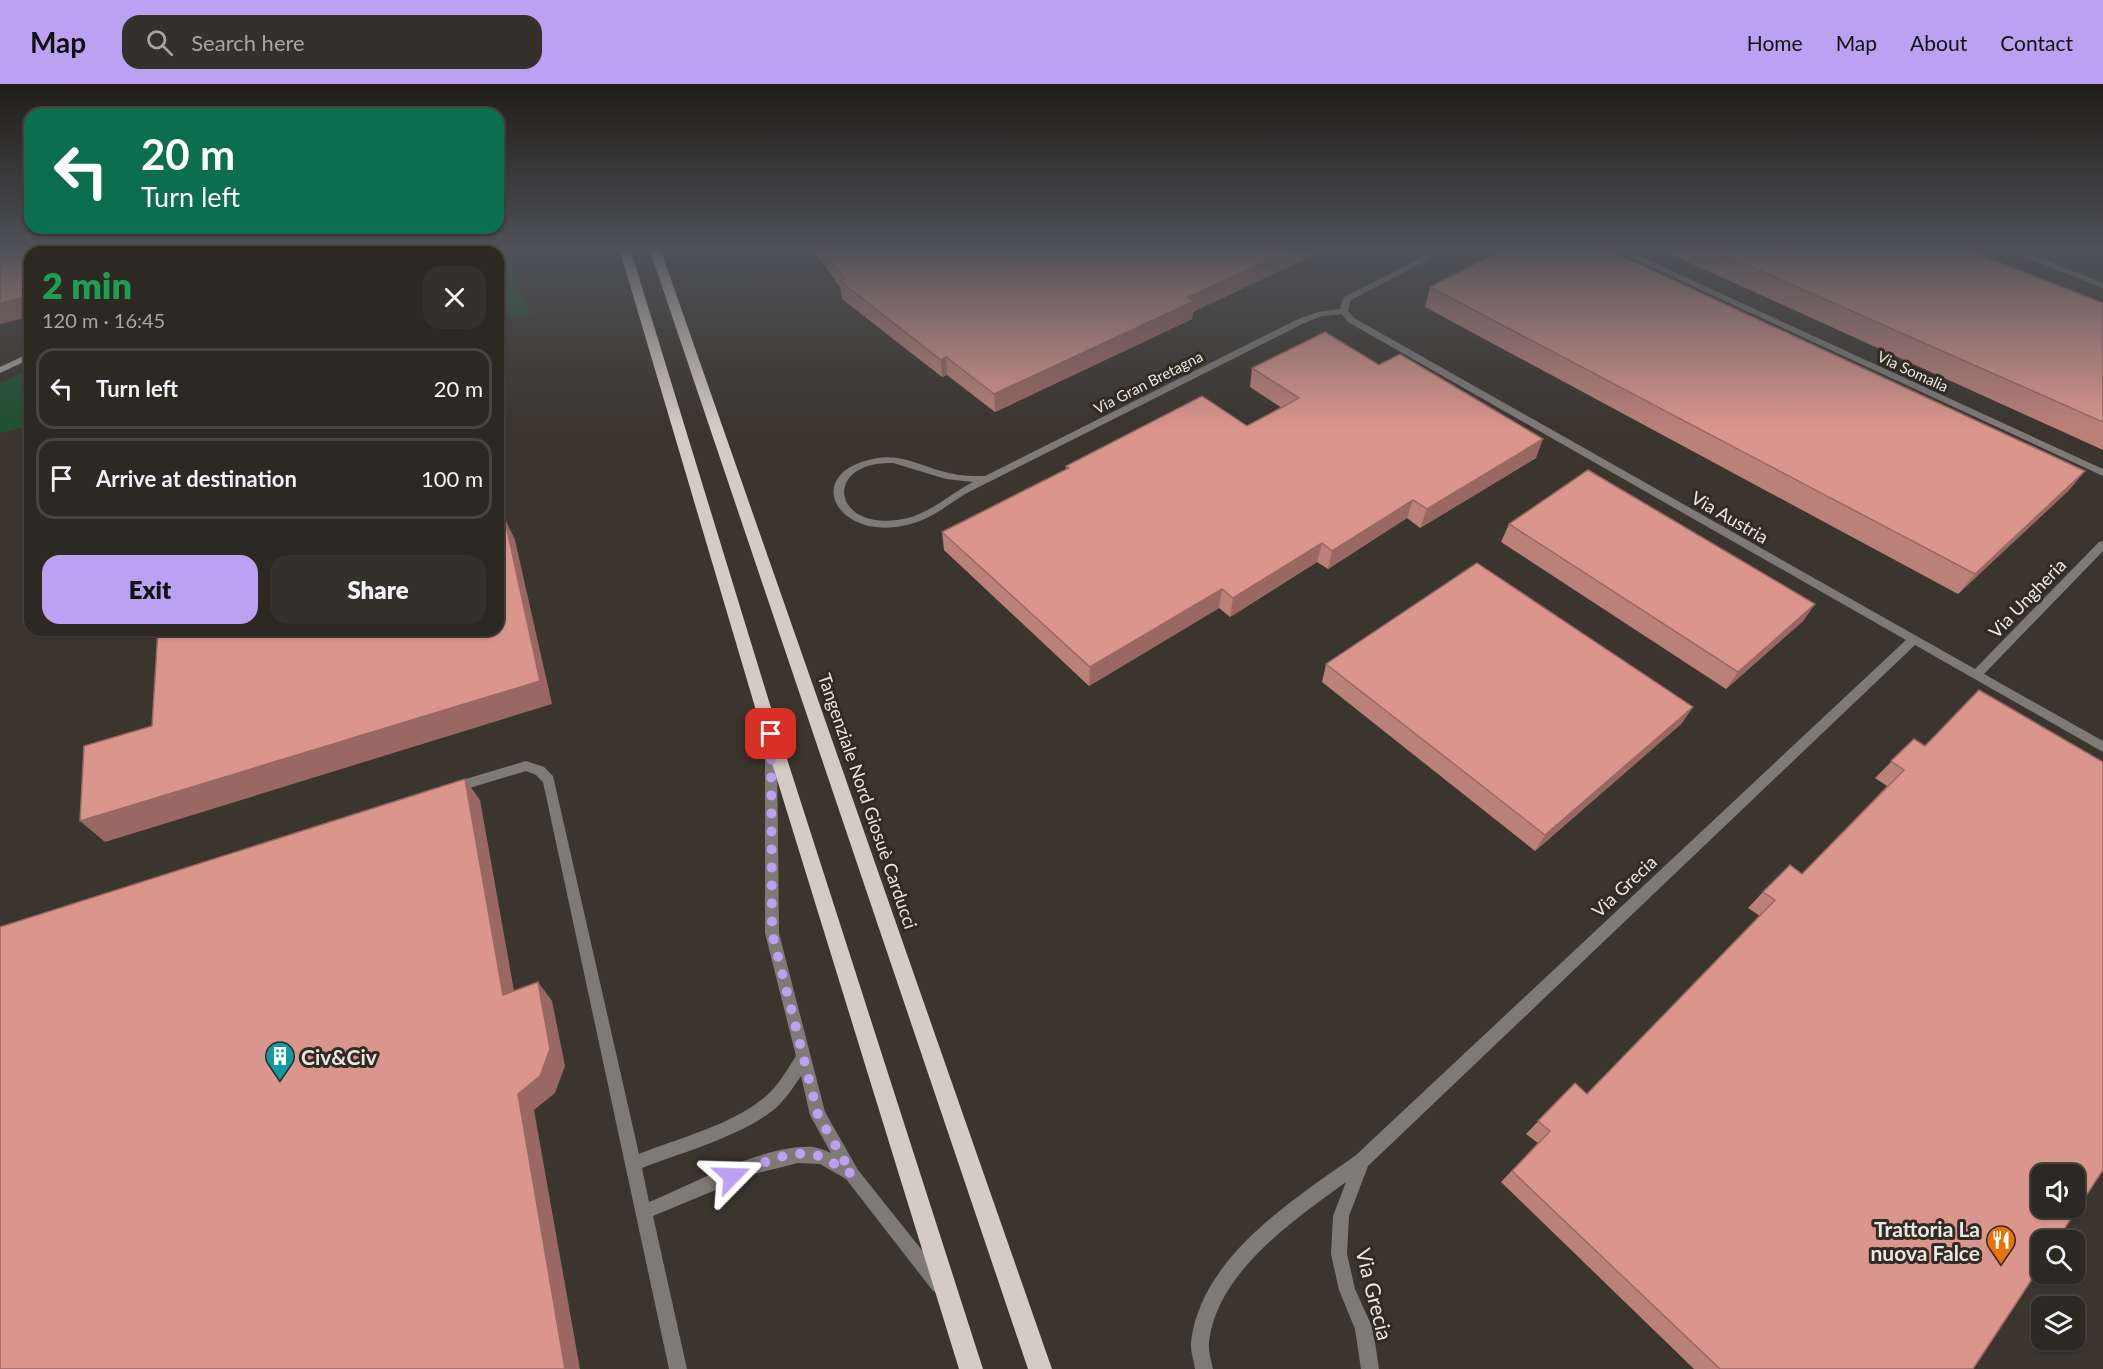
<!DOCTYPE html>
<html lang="en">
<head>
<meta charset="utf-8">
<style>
  :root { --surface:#2c2822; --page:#34302a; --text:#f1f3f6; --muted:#a6a6a5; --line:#484440; --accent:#bca0f2 }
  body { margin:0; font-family:Lato,sans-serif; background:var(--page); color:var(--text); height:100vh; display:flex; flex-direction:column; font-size:22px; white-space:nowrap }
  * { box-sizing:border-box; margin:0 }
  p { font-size:20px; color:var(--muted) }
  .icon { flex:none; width:33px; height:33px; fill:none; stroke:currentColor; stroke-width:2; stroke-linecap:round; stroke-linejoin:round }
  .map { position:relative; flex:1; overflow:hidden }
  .panel { position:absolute; left:24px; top:162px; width:480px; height:390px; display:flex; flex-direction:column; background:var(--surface); border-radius:18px; box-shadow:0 2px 4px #0004,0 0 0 2px var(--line) }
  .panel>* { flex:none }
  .top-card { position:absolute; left:24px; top:24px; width:480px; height:126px; border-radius:18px; box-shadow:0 2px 4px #0004,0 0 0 2px var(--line); background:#0b6e4f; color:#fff; overflow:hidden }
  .fabs { position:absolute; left:2031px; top:1080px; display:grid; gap:12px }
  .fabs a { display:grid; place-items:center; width:54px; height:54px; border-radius:12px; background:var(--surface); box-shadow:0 2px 4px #0004,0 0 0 2px var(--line); font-size:30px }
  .pin { position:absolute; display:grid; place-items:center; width:51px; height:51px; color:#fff; margin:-26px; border-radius:12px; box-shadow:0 3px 9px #0006 }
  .me { position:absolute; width:66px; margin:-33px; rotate:68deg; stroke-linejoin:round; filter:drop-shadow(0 0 4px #0008) }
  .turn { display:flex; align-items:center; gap:21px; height:126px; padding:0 18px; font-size:27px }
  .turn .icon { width:78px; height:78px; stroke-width:2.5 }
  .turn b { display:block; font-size:42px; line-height:51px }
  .round { display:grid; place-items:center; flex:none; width:63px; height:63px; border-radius:18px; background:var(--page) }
  .summary { display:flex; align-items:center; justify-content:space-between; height:102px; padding:0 18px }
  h1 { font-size:36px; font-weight:800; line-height:45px; color:#1e9e55 }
  .action { display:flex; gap:12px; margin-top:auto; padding:12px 18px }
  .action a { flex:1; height:69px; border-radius:18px; background:var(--accent); color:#111; font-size:24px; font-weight:800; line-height:69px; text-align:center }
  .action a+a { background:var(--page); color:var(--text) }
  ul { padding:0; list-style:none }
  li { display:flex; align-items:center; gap:18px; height:81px; margin:0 12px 9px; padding:0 6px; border:3px solid var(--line); border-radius:18px }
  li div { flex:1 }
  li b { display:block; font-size:22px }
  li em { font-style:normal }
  header { display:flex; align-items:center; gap:36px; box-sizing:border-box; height:84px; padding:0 30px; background:var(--accent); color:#111 }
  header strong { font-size:28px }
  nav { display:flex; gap:33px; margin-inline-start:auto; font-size:21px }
  .search { width:420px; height:54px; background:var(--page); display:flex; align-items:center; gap:15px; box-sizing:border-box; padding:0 21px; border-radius:18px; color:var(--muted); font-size:22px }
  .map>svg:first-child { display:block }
</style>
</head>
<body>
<header>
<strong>Map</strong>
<div class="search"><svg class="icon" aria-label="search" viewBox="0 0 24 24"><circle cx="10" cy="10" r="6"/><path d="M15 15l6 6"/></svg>Search here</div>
<nav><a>Home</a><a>Map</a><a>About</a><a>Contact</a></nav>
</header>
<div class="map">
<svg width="2103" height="1285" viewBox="0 0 2103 1285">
  <rect width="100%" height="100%" fill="#3a352d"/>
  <!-- green -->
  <g fill="#205131">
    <path d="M 290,164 L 503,164 L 531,230 L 498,237 L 498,168 L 282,168 Z"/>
    <path d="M 30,285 L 30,342 L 0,349 L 0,299 Z"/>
  </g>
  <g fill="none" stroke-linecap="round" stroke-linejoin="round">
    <!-- service -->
    <path fill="#7e7b77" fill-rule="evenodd" d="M 771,658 L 775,660 L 777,663 L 779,849 L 825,1028 L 858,1086 L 945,1195 L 947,1201 L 945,1207 L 939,1209 L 933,1207 L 846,1095 L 820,1080 L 798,1079 L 754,1090 L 653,1132 L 687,1285 L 669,1285 L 543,698 L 536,691 L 526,687 L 453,709 L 449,708 L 447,704 L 449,700 L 526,677 L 544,683 L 553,692 L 639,1070 C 679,1054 732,1041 765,1013 C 778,1002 787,986 796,972 L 765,849 L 765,663 L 767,660 ZM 801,992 L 810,1031 L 831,1069 C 825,1066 819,1064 813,1063 C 764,1060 695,1099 649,1118 L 642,1084 C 683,1068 746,1051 778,1022 C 787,1013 794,1002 801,992 Z"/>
    <!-- minor -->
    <g fill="#7e7b77" fill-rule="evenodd">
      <path d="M 125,164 L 133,164 L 132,168 L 124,168 Z"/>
      <path d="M 1440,164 L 1451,164 L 1351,216 L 1348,227 L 1354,234 L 1975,585 L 2099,458 L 2103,457 L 2103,467 L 1984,590 L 2103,657 L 2103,668 L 1915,561 L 1368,1082 L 1349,1132 L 1347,1170 L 1355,1205 L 1373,1245 L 1379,1285 L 1361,1285 L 1355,1245 L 1339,1206 L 1331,1170 L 1333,1132 L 1346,1098 C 1294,1136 1217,1188 1209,1258 C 1208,1267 1211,1276 1213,1285 L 1195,1285 C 1194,1276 1190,1267 1191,1258 C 1201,1173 1293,1116 1356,1071 L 1906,556 L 1348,238 L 1342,230 L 1322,232 L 1302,240 L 965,410 C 949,420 935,432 917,438 C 840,465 795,388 878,374 C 903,370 925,384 949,389 C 961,392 973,392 985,392 L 1296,236 L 1318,228 L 1340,225 L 1344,213 ZM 893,379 L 946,395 L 973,398 C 952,409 931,428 908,434 C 832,452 820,377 893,379 Z"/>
      <path d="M 1610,164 L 1622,164 L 2103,385 L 2103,392 Z"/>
      <path d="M 2002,164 L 2014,164 L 2103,199 L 2103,204 Z"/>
    </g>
    <!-- secondary -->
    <path fill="#a7a19c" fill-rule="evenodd" d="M 30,269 L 30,275 L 0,289 L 0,283 Z"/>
    <!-- trunk -->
    <g fill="#d4ccc4" fill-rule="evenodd">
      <path d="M 274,164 L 269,168 L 256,168 L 260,164 Z"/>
      <path d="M 619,164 L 630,164 L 779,650 L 983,1285 L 959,1285 L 763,650 Z"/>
      <path d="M 649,164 L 660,164 L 1052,1285 L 1028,1285 Z"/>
    </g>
  </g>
  <!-- wall -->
  <g fill="#bb8078">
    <path d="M 164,164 L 209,164 L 201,168 L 171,168 Z"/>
    <path d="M 812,164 L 1328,164 L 1193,228 L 1192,235 L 995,328 L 947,291 L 942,293 L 842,215 L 840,203 Z"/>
    <path d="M 1657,164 L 1963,164 L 2103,219 L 2103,366 Z"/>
    <path d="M 1430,203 L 2085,387 L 2068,407 L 1958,510 L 1425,223 Z"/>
    <path d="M 1379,281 L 1536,374 L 1420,444 L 1407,434 L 1328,485 L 1317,478 L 1230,533 L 1219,524 L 1089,602 L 944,466 L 942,448 L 1066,386 L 1066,382 L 1247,342 L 1282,324 L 1250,303 L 1252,284 Z"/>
    <path d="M 1509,440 L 1815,520 L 1803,537 L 1726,605 L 1501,458 Z"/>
    <path d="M 1326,580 L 1693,623 L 1681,640 L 1535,767 L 1322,598 Z"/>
    <path d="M 1914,655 L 1973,1285 L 1694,1285 L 1501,1098 L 1538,1059 L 1526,1050 L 1575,999 L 1587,1010 L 1760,832 L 1748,824 L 1763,808 L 1802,790 L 1887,702 L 1875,694 Z"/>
  </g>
  <!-- shaded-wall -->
  <g fill="#996862">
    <rect x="46" y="164" width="11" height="4"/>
    <path d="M 178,164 L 209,164 L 201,168 L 180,168 Z"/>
    <path d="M 1294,164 L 1328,164 L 1193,228 L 1192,235 L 995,328 L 994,310 L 1188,213 Z"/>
    <path d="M 30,212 L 30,233 L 0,240 L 0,219 Z"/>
    <path d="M 946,273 L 947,291 L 942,293 L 941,276 Z"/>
    <path d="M 1543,355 L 1536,374 L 1420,444 L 1427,425 Z"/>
    <path d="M 498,373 L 504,399 L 498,400 Z"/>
    <path d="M 2085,387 L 2068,407 L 1958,510 L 1975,490 Z"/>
    <path d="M 498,407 L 505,435 L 515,456 L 552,620 L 105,758 L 80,737 L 499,434 L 498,429 Z"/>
    <path d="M 1413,416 L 1407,434 L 1328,485 L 1332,467 Z"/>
    <path d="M 1322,459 L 1317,478 L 1230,533 L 1233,514 Z"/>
    <path d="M 1222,505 L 1219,524 L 1089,602 L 1090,583 Z"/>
    <path d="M 1815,520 L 1803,537 L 1726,605 L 1738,588 Z"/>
    <path d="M 1693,623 L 1681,640 L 1535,767 L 1545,751 Z"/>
    <path d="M 465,695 L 480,716 L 518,929 L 503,911 Z"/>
    <path d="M 538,898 L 552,917 L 565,982 L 555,1009 L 534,1026 L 580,1285 L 565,1285 L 518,1010 Z"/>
  </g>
  <!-- building -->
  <g fill="#da958c" stroke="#996862" stroke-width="1.5" fill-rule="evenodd">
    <path d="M 0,164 L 46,164 L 46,168 L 30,168 L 30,212 L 0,219 Z"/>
    <path d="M 821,164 L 1294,164 L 1188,213 L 1194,217 L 994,310 L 946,273 L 941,276 L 840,197 L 845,195 Z"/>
    <path d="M 1506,164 L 1604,164 L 2085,387 L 1975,490 L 1430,203 Z"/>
    <path d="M 1709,164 L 1963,164 L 2103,219 L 2103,338 Z"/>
    <path d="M 1325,248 L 1379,281 L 1400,270 L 1543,355 L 1427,425 L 1413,416 L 1332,467 L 1322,459 L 1233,514 L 1222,505 L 1090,583 L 942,448 L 1069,384 L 1066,382 L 1202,312 L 1247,342 L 1299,314 L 1252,284 Z"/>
    <path d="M 1588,386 L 1815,520 L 1738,588 L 1509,440 Z"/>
    <path d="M 498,429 L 499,434 L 504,432 L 540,597 L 80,737 L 84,662 L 152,642 L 158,546 L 498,546 Z"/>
    <path d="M 1477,479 L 1693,623 L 1545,751 L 1326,580 Z"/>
    <path d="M 1979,606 L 2103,678 L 2103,1086 L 2057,1156 L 2042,1156 L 2042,1180 L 1973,1285 L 1720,1285 L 1512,1087 L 1550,1047 L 1538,1037 L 1575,999 L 1587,1010 L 1775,816 L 1763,808 L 1790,781 L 1802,790 L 1904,686 L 1891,677 L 1914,655 L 1925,662 ZM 2042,1090 L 2074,1090 L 2074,1124 L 2042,1124 Z"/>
    <path d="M 465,695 L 503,911 L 538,898 L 550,965 L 540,992 L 518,1010 L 565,1285 L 0,1285 L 0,843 Z"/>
  </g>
  <!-- sky -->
  <linearGradient id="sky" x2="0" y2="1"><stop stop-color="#201d19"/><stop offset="0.48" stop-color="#4f5157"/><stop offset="1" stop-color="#4f5157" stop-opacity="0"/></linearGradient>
  <rect width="2103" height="344" fill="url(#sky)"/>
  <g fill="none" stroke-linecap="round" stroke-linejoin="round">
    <!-- route -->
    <path stroke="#bca0f2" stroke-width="10" stroke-dasharray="0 18" d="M 732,1092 C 757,1082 791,1063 819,1072 C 830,1076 842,1085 852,1090 L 818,1031 L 772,849 L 771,650"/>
  </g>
  <!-- icons -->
  <defs>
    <g id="building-pin" transform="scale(1.5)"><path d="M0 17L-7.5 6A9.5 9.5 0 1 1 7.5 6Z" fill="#0f9aa8" stroke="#302b23"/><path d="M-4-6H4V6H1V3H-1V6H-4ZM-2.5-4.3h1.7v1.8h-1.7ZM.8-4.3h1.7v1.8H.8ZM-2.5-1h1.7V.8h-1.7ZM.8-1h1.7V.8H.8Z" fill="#fff"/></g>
    <g id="restaurant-pin" transform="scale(1.5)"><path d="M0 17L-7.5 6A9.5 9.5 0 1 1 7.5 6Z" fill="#e8710a" stroke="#302b23"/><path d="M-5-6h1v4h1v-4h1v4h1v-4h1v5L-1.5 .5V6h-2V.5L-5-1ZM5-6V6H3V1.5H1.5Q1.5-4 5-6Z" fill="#fff"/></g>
  </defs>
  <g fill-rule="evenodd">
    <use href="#building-pin" x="280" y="972"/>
    <use href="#restaurant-pin" x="2001" y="1156"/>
  </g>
  <g text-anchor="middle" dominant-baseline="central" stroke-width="6" stroke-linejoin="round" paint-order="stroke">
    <!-- far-street labels -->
    <g font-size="15" fill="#ebe8e3" stroke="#302b23">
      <text transform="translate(1913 287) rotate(25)">Via Somalia</text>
      <text transform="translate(1148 298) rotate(-27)">Via Gran Bretagna</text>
    </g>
    <!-- street labels -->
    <g font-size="18" fill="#ebe8e3" stroke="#302b23">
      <text transform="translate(1730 433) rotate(30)">Via Austria</text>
      <text transform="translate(2027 514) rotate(-46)">Via Ungheria</text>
      <text transform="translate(868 717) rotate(71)">Tangenziale Nord Giosuè Carducci</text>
      <text transform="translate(1624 802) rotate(-43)">Via Grecia</text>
    </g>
    <!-- near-poi labels -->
    <g font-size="21" font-weight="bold" fill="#ebe8e3" stroke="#302b23" text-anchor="start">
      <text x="301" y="972">Civ&amp;Civ</text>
      <text x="1980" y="1144" text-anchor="end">Trattoria La<tspan x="1980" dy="24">nuova Falce</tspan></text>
    </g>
    <!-- near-street labels -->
    <g font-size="21" fill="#ebe8e3" stroke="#302b23">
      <text transform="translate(1375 1210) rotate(76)">Via Grecia</text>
    </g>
  </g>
</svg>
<div class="fabs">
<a><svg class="icon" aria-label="sound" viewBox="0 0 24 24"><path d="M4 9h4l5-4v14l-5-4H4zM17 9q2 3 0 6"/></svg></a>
<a><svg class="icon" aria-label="search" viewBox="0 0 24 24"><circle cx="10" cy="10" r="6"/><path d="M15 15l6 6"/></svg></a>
<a><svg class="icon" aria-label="layers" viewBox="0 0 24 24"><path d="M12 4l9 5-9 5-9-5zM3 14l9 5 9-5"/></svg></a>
</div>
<div class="pin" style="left:771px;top:650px;background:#d93025"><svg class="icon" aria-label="arrive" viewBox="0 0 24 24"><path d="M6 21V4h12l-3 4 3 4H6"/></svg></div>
<svg class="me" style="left:732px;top:1092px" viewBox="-20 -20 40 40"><path d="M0-17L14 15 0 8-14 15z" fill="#bca0f2" stroke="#fff" stroke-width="4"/></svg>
<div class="top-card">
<div class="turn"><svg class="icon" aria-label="left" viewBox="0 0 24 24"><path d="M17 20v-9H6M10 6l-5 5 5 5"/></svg><div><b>20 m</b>Turn left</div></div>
</div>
<section class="panel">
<div class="summary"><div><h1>2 min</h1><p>120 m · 16:45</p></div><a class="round"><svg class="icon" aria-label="close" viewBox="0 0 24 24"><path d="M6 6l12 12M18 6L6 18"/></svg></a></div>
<ul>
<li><svg class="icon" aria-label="left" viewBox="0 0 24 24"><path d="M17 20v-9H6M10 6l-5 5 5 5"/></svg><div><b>Turn left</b></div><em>20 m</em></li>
<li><svg class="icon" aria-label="arrive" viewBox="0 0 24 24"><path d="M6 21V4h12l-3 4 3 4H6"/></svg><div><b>Arrive at destination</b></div><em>100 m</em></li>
</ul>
<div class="action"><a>Exit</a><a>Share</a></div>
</section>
</div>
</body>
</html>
